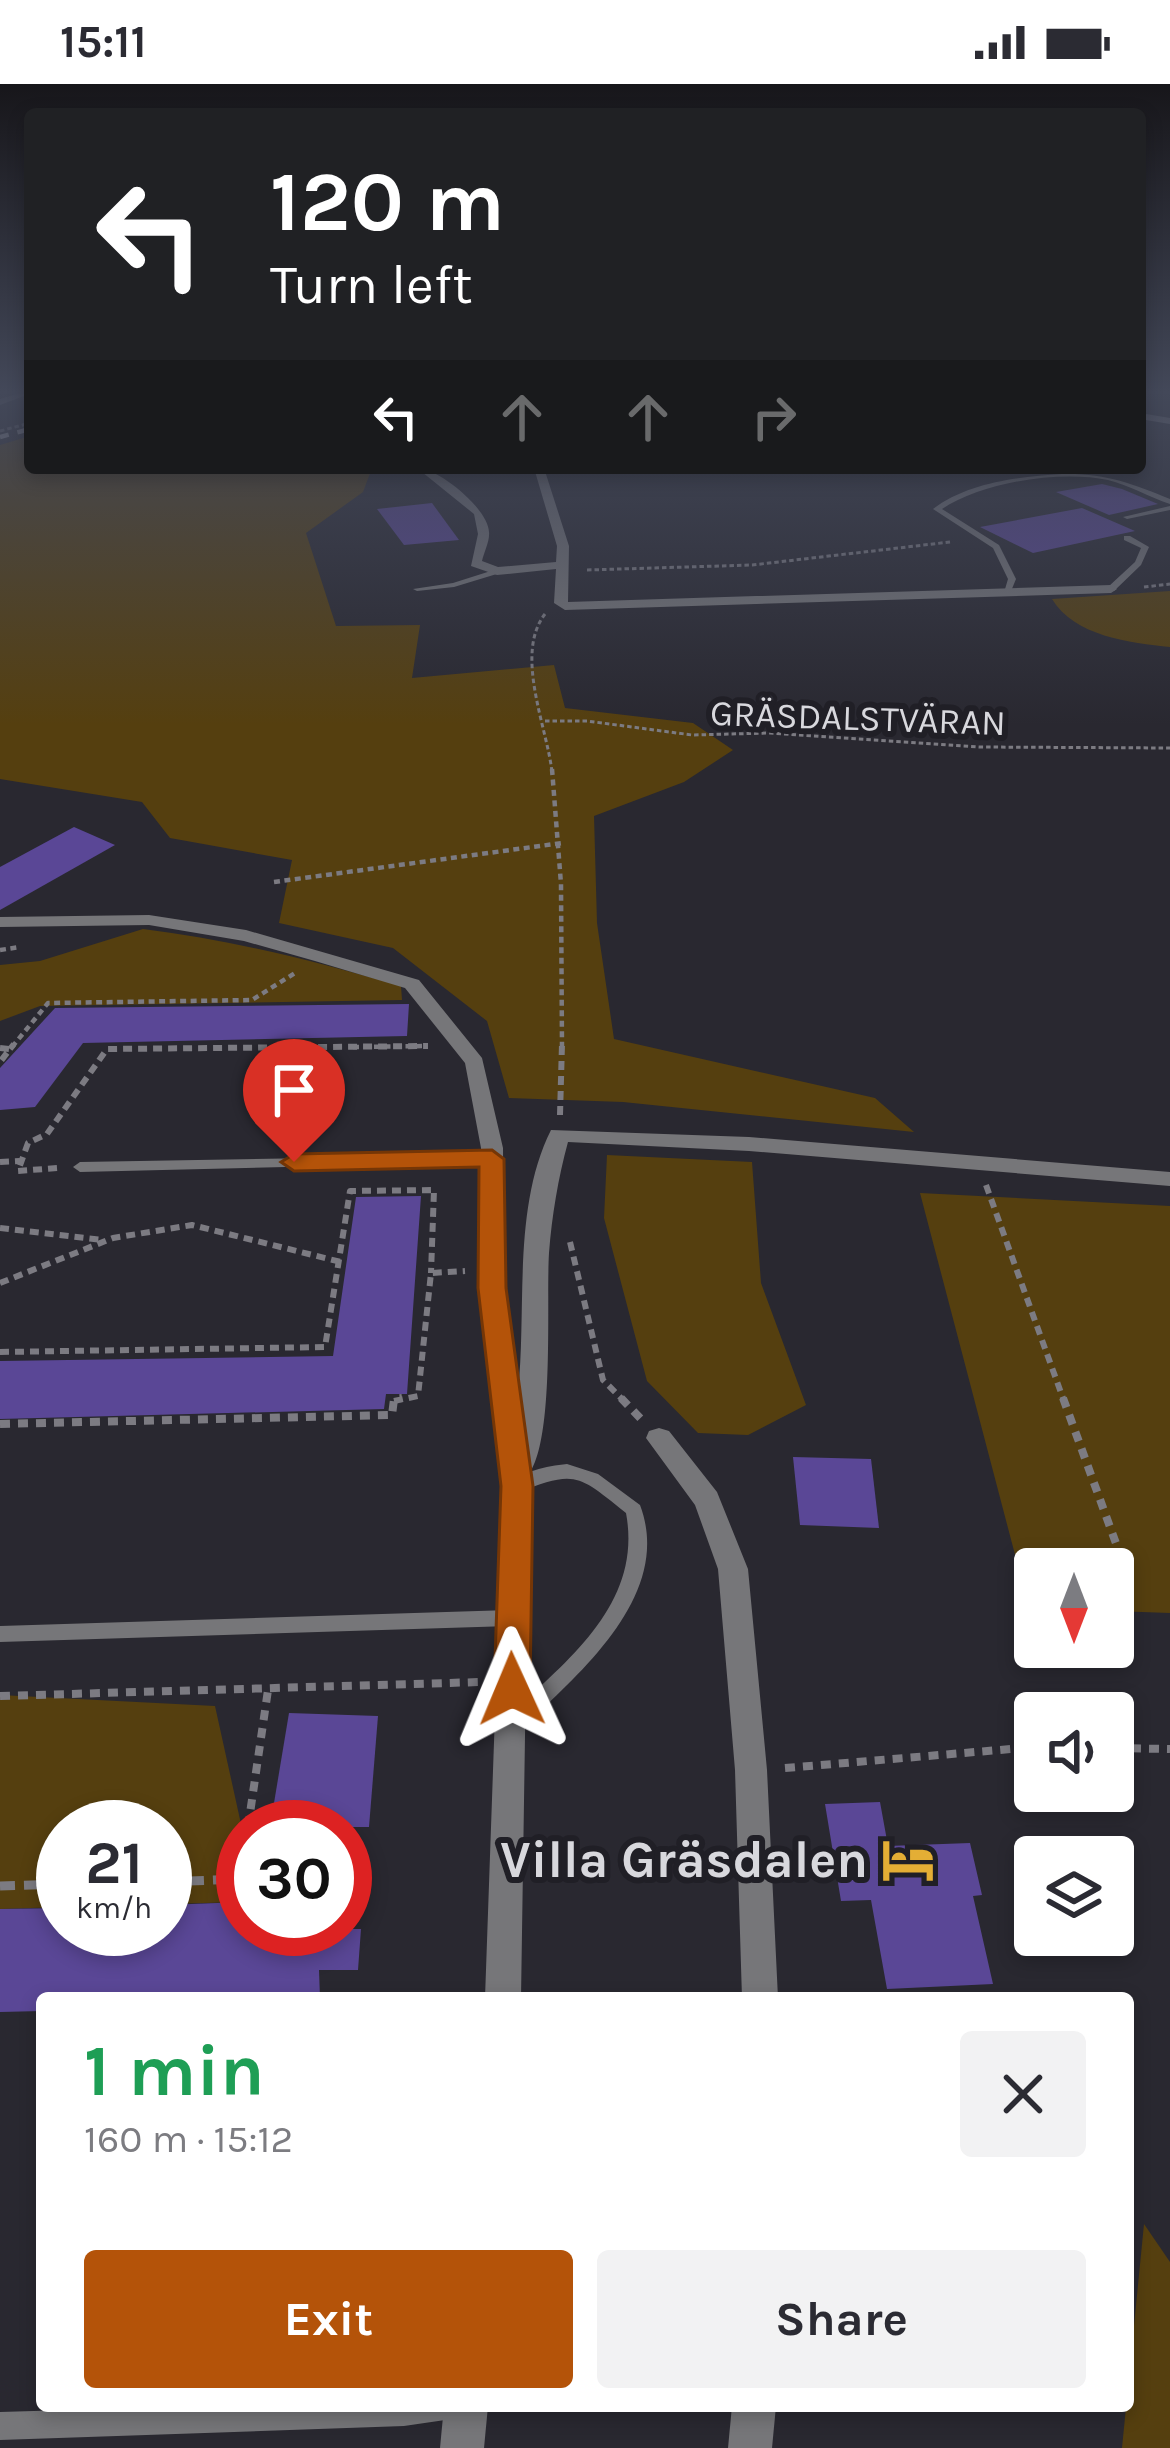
<!DOCTYPE html>
<html lang="en">
<head>
<meta charset="utf-8">
<style>
  :root { --surface:#fff; --page:#f2f2f3; --text:#2b2b33; --muted:#7c7c81; --accent:#b45309 }
  body { margin:0; font-family:Karla,sans-serif; background:var(--page); color:var(--text); height:100vh; display:flex; flex-direction:column; font-size:45px; white-space:nowrap }
  * { box-sizing:border-box; margin:0 }
  p { font-size:39px; color:var(--muted) }
  .icon { flex:none; width:66px; height:66px; fill:none; stroke:currentColor; stroke-width:2; stroke-linecap:round; stroke-linejoin:round }
  .map { position:relative; flex:1; overflow:hidden }
  .details { position:absolute; left:36px; top:1908px; width:1098px; height:420px; display:flex; flex-direction:column; background:var(--surface); border-radius:12px; box-shadow:0 6px 18px #0003 }
  .details>* { flex:none }
  .top-card { position:absolute; left:24px; top:24px; width:1122px; height:366px; border-radius:12px; box-shadow:0 6px 18px #0003; background:#202124; color:#fff; overflow:hidden }
  .needle { width:78px; rotate:180deg }
  .tools { position:absolute; left:1014px; top:1464px; display:grid; gap:24px }
  .tools a { display:grid; place-items:center; width:120px; height:120px; border-radius:12px; background:var(--surface); box-shadow:0 6px 18px #0003; font-size:60px }
  .speed { position:absolute; left:36px; top:1716px; display:flex; gap:24px; font-size:60px; font-weight:700; text-align:center }
  .speed>* { display:grid; place-content:center; width:156px; height:156px; border-radius:50%; background:var(--surface); box-shadow:0 6px 18px #0003; line-height:1 }
  .speed small { font-size:30px; font-weight:400 }
  .speed .limit { border:18px solid #d22; background:#fff; color:#111 }
  .pin { position:absolute; display:grid; place-items:center; width:102px; height:102px; color:#fff; margin:-123px -51px; border-radius:50% 50% 50% 0; rotate:-45deg; box-shadow:0 0 12px #0007 }
  .pin .icon { rotate:45deg }
  .me { position:absolute; width:132px; margin:-66px; rotate:359deg; stroke-linejoin:round; filter:drop-shadow(0 0 9px #0008) }
  .turn { display:flex; align-items:center; gap:42px; height:252px; padding:0 48px; font-size:54px }
  .turn .icon { width:156px; height:156px; stroke-width:2.5 }
  .turn b { display:block; font-size:84px; line-height:102px }
  .lanes { display:flex; align-items:center; height:114px; padding:0 48px; background:#0003; justify-content:center; gap:60px; direction:ltr }
  .lanes .off { opacity:.35 }
  .round { display:grid; place-items:center; flex:none; width:126px; height:126px; border-radius:12px; background:var(--page) }
  .head { display:flex; align-items:center; justify-content:space-between; height:204px; padding:0 48px }
  h1 { font-size:72px; font-weight:700; line-height:90px; color:#1e9e55 }
  .cta { display:flex; gap:24px; margin-top:auto; padding:24px 48px }
  .cta a { flex:1; height:138px; border-radius:12px; background:var(--accent); color:#fff; font-size:48px; font-weight:700; line-height:138px; text-align:center }
  .cta a+a { background:var(--page); color:var(--text) }
  .status { display:flex; justify-content:space-between; align-items:center; height:84px; padding:0 60px; background:var(--surface); direction:ltr }
  .status svg { height:33px; fill:currentColor }
  .map>svg:first-child { display:block }
</style>
</head>
<body>
<div class="status"><b>15:11</b><svg viewBox="0 0 49 12"><path d="M0 12V9h3v3zM5 12V6h3v6zM10 12V3h3v9zM15 12V0h3v12zM26 1h20v11H26zM47 4h2v5h-2z"/></svg></div>
<div class="map">
<svg width="1170" height="2364" viewBox="0 0 1170 2364">
  <rect width="100%" height="100%" fill="#292830"/>
  <!-- green -->
  <g fill="#553f0f">
    <path d="M 30,352 L 30,384 L 372,384 L 363,408 L 306,449 L 336,542 L 420,541 L 412,594 L 554,581 L 565,624 L 693,639 L 733,666 L 684,698 L 594,732 L 597,839 L 614,955 L 875,1014 L 914,1048 L 623,1018 L 509,1014 L 487,937 L 393,864 L 279,839 L 292,776 L 170,754 L 142,718 L 0,695 L 0,361 Z"/>
    <path d="M 1170,507 L 1170,563 C 1130,559 1074,552 1052,515 Z"/>
    <path d="M 143,845 C 232,856 314,877 401,902 L 402,916 L 40,922 L 0,937 L 0,881 L 40,877 Z"/>
    <path d="M 607,1071 L 752,1078 L 761,1199 L 806,1321 L 748,1351 L 698,1349 L 647,1297 L 604,1134 Z"/>
    <path d="M 920,1109 L 1170,1122 L 1170,1529 L 1113,1527 L 1113,1485 L 1035,1485 L 1035,1525 L 1029,1524 Z"/>
    <path d="M 0,1611 L 215,1622 L 243,1749 L 243,1818 L 165,1820 L 165,1743 L 63,1743 L 63,1823 L 0,1825 Z"/>
    <path d="M 1144,2140 L 1170,2178 L 1170,2364 L 1122,2364 Z"/>
  </g>
  <!-- building -->
  <g fill="#5a4796">
    <path d="M 1102,400 L 1122,405 L 1158,420 L 1109,431 L 1056,408 Z"/>
    <path d="M 432,419 L 459,456 L 404,461 L 377,425 Z"/>
    <path d="M 1082,424 L 1135,447 L 1033,469 L 980,443 Z"/>
    <path d="M 74,743 L 115,761 L 0,826 L 0,783 Z"/>
    <path d="M 409,920 L 407,952 L 83,959 L 35,1023 L 0,1026 L 0,984 L 55,924 Z"/>
    <path d="M 421,1112 L 407,1310 L 386,1310 L 384,1325 L 0,1335 L 0,1277 L 333,1272 L 356,1113 Z"/>
    <path d="M 793,1373 L 871,1375 L 879,1444 L 800,1441 Z"/>
    <path d="M 289,1629 L 378,1632 L 369,1743 L 270,1743 Z"/>
    <path d="M 880,1718 L 888,1762 L 970,1759 L 982,1811 L 973,1812 L 993,1900 L 887,1905 L 871,1816 L 841,1817 L 825,1720 Z"/>
    <path d="M 243,1818 L 243,1845 L 361,1845 L 358,1886 L 319,1886 L 320,1914 L 42,1914 L 42,1927 L 0,1928 L 0,1825 L 63,1824 L 63,1845 L 165,1845 L 165,1821 Z"/>
  </g>
  <g fill="none" stroke-linecap="round" stroke-linejoin="round">
    <!-- path-far4 -->
    <g stroke="#7c7b82" stroke-width="3" stroke-dasharray="4.5 3" stroke-linecap="butt">
      <path d="M 0,347 L 30,339"/>
      <path d="M 587,486 L 752,481 L 950,458"/>
      <path d="M 1144,503 L 1170,500"/>
      <path d="M 545,530 C 514,570 547,643 552,688"/>
      <path d="M 545,637 L 587,637 L 692,651 L 770,649 L 980,663 L 1170,664"/>
    </g>
    <!-- path-far3 -->
    <g stroke="#7c7b82" stroke-width="4.5" stroke-dasharray="6 4.5" stroke-linecap="butt">
      <path d="M 552,685 L 561,800 L 562,963"/>
      <path d="M 274,798 L 562,759"/>
      <path d="M 0,866 L 20,863"/>
      <path d="M 12,963 L 48,919 L 252,916 L 295,889"/>
      <path d="M 353,963 L 428,962"/>
    </g>
    <!-- path-far2 -->
    <g stroke="#7c7b82" stroke-width="6" stroke-dasharray="9 6" stroke-linecap="butt">
      <path d="M 0,964 L 10,965 L 0,978"/>
      <path d="M 10,965 L 14,960"/>
      <path d="M 560,1031 L 562,960"/>
      <path d="M 0,1078 L 20,1077"/>
      <path d="M 57,1084 L 18,1087 L 28,1059 L 47,1050 L 107,965 L 428,962"/>
      <path d="M 986,1101 L 1064,1317"/>
      <path d="M 0,1144 L 103,1156"/>
      <path d="M 570,1158 L 603,1296 L 624,1317"/>
      <path d="M 0,1199 L 113,1154 L 192,1141 L 341,1178"/>
      <path d="M 0,1268 L 325,1263 L 350,1107 L 434,1106 L 431,1189"/>
      <path d="M 394,1317 L 418,1312 L 431,1189 L 465,1187"/>
    </g>
    <!-- path-far1 -->
    <g stroke="#7c7b82" stroke-width="8" stroke-dasharray="10 8" stroke-linecap="butt">
      <path d="M 621,1314 L 641,1335"/>
      <path d="M 1063,1314 L 1129,1495"/>
      <path d="M 0,1340 L 392,1331 L 394,1315 L 402,1314"/>
      <path d="M 0,1612 L 481,1598"/>
      <path d="M 1113,1664 L 1170,1665"/>
      <path d="M 785,1684 L 1035,1663"/>
      <path d="M 248,1743 L 268,1606"/>
    </g>
    <!-- path -->
    <g stroke="#7c7b82" stroke-width="9" stroke-dasharray="15 9" stroke-linecap="butt">
      <path d="M 165,1798 L 241,1795 L 243,1782"/>
      <path d="M 0,1802 L 63,1800"/>
      <path d="M 237,1819 L 241,1795"/>
    </g>
    <!-- lane -->
    <g fill="#767679" fill-rule="evenodd">
      <path d="M 1062,390 C 1105,389 1131,399 1170,415 L 1170,420 C 1149,413 1129,401 1108,396 C 1060,386 982,398 942,425 L 999,461 L 1016,495 L 1009,512 L 1003,512 L 1008,495 L 993,464 L 933,425 C 969,398 1019,393 1062,390 Z"/>
      <path d="M 1170,422 L 1170,426 L 1127,435 L 1123,433 Z"/>
      <path d="M 1124,452 L 1130,452 L 1149,463 L 1141,481 L 1114,507 L 1108,507 L 1108,503 L 1135,478 L 1141,464 L 1124,456 Z"/>
      <path d="M 497,485 L 500,489 L 454,503 L 417,507 L 413,505 L 453,499 Z"/>
      <path d="M 492,1071 L 499,1075 L 497,1078 L 80,1088 L 73,1083 L 80,1078 Z"/>
      <path d="M 567,1380 L 598,1390 L 640,1421 C 674,1511 579,1590 521,1645 L 514,1648 L 507,1645 L 504,1639 L 507,1633 C 567,1577 643,1520 626,1429 C 577,1390 576,1386 517,1409 L 511,1407 L 508,1402 C 522,1387 546,1382 567,1380 Z"/>
      <path d="M 511,1526 L 518,1528 L 520,1534 L 518,1540 L 511,1542 L 0,1558 L 0,1542 Z"/>
      <path d="M 201,2322 L 465,2322 L 462,2332 L 452,2335 L 404,2342 L 0,2356 L 0,2328 Z"/>
    </g>
    <!-- street -->
    <g fill="#767679" fill-rule="evenodd">
      <path d="M 417,384 C 438,384 488,424 489,448 C 490,457 484,468 482,477 L 498,483 L 556,478 L 557,462 L 534,384 L 544,384 L 569,462 L 568,518 L 1111,501 L 1117,505 L 1111,509 L 565,526 L 554,519 L 556,485 L 497,491 L 471,482 L 478,450 L 474,430 Z"/>
      <path d="M 149,831 L 246,846 L 419,896 L 482,974 L 503,1064 L 504,1204 L 518,1308 C 527,1224 512,1124 551,1046 L 749,1053 L 1170,1088 L 1170,1102 L 749,1067 L 568,1058 C 558,1095 552,1131 549,1169 C 546,1219 555,1353 529,1390 L 521,1914 L 485,1914 L 503,1402 L 480,1204 L 481,1064 L 465,979 L 405,904 L 315,877 L 244,857 L 149,841 L 0,843 L 0,833 Z"/>
      <path d="M 659,1344 L 669,1347 L 717,1408 L 748,1485 L 767,1686 L 778,1914 L 742,1914 L 735,1686 L 718,1485 L 695,1421 L 646,1354 L 649,1347 Z"/>
      <path d="M 444,2322 L 488,2322 L 484,2364 L 440,2364 Z"/>
      <path d="M 732,2322 L 776,2322 L 772,2364 L 728,2364 Z"/>
    </g>
    <!-- secondary -->
    <g fill="#a2a1a7" fill-rule="evenodd">
      <path d="M 16,310 L 29,310 L 0,321 L 0,315 Z"/>
      <path d="M 1140,329 L 1170,334 L 1170,340 L 1140,335 Z"/>
    </g>
    <!-- rail -->
    <path stroke="#bebec4" stroke-width="4.5" stroke-dasharray="9 9" stroke-linecap="butt" d="M 0,353 L 30,345"/>
  </g>
  <!-- sky -->
  <linearGradient id="sky" x2="0" y2="1"><stop stop-color="#17161a"/><stop offset="0.48" stop-color="#434859"/><stop offset="1" stop-color="#434859" stop-opacity="0"/></linearGradient>
  <rect width="1170" height="641" fill="url(#sky)"/>
  <!-- route -->
  <path fill="#b45309" stroke="#753606" stroke-width="3" d="M 492,1066 L 504,1075 L 506,1204 L 533,1402 L 530,1605 L 525,1617 L 512,1621 L 500,1617 L 494,1605 L 501,1402 L 478,1204 L 479,1083 L 294,1087 L 281,1078 L 294,1070 Z"/>
  <!-- icons -->
  <defs>
    <g id="hotel-bare" transform="scale(4.14)"><path d="M-6-4.5h1.5V1H6V5H4.5V3h-9V5H-6ZM-4 0a1.8 1.8 0 1 1 3.6 0ZM.5 0V-2.5h3Q6-2.5 6 0Z" fill="#e4ae35" stroke="#201f26" stroke-width="2.5" paint-order="stroke"/></g>
  </defs>
  <g fill-rule="evenodd">
    <use href="#hotel-bare" x="908" y="1776"/>
  </g>
  <g text-anchor="middle" dominant-baseline="central" stroke-width="12" stroke-linejoin="round" paint-order="stroke">
    <!-- far-street labels -->
    <g font-size="36" fill="#d8d8dd" stroke="#201f26">
      <text transform="translate(858 634) rotate(2)">GRÄSDALSTVÄRAN</text>
    </g>
    <!-- near-poi labels -->
    <g font-size="51" font-weight="bold" fill="#d8d8dd" stroke="#201f26" text-anchor="end">
      <text x="868" y="1776">Villa Gräsdalen</text>
    </g>
  </g>
</svg>
<div class="tools">
<a><svg class="needle" viewBox="-14 -14 28 28"><path d="M0-13l5 13h-10z" fill="#e53935"/><path d="M0 13l5-13h-10z" fill="#7c7c81"/></svg></a>
<a><svg class="icon" aria-label="sound" viewBox="0 0 24 24"><path d="M4 9h4l5-4v14l-5-4H4zM17 9q2 3 0 6"/></svg></a>
<a><svg class="icon" aria-label="layers" viewBox="0 0 24 24"><path d="M12 4l9 5-9 5-9-5zM3 14l9 5 9-5"/></svg></a>
</div>
<div class="speed"><div>21<small>km/h</small></div><div class="limit">30</div></div>
<div class="pin" style="left:294px;top:1078px;background:#d93025"><svg class="icon" aria-label="arrive" viewBox="0 0 24 24"><path d="M6 21V4h12l-3 4 3 4H6"/></svg></div>
<svg class="me" style="left:512px;top:1605px" viewBox="-20 -20 40 40"><path d="M0-17L14 15 0 8-14 15z" fill="#b45309" stroke="#fff" stroke-width="4"/></svg>
<div class="top-card">
<div class="turn"><svg class="icon" aria-label="left" viewBox="0 0 24 24"><path d="M17 20v-9H6M10 6l-5 5 5 5"/></svg><div><b>120 m</b>Turn left</div></div>
<div class="lanes"><svg class="icon" aria-label="left" viewBox="0 0 24 24"><path d="M17 20v-9H6M10 6l-5 5 5 5"/></svg><svg class="icon off" aria-label="ahead" viewBox="0 0 24 24"><path d="M12 20V5M6 11l6-6 6 6"/></svg><svg class="icon off" aria-label="ahead" viewBox="0 0 24 24"><path d="M12 20V5M6 11l6-6 6 6"/></svg><svg class="icon off" aria-label="right" viewBox="0 0 24 24"><path d="M7 20v-9h11M14 6l5 5-5 5"/></svg></div>
</div>
<section class="details">
<div class="head"><div><h1>1 min</h1><p>160 m · 15:12</p></div><a class="round"><svg class="icon" aria-label="close" viewBox="0 0 24 24"><path d="M6 6l12 12M18 6L6 18"/></svg></a></div>
<div class="cta"><a>Exit</a><a>Share</a></div>
</section>
</div>
</body>
</html>
